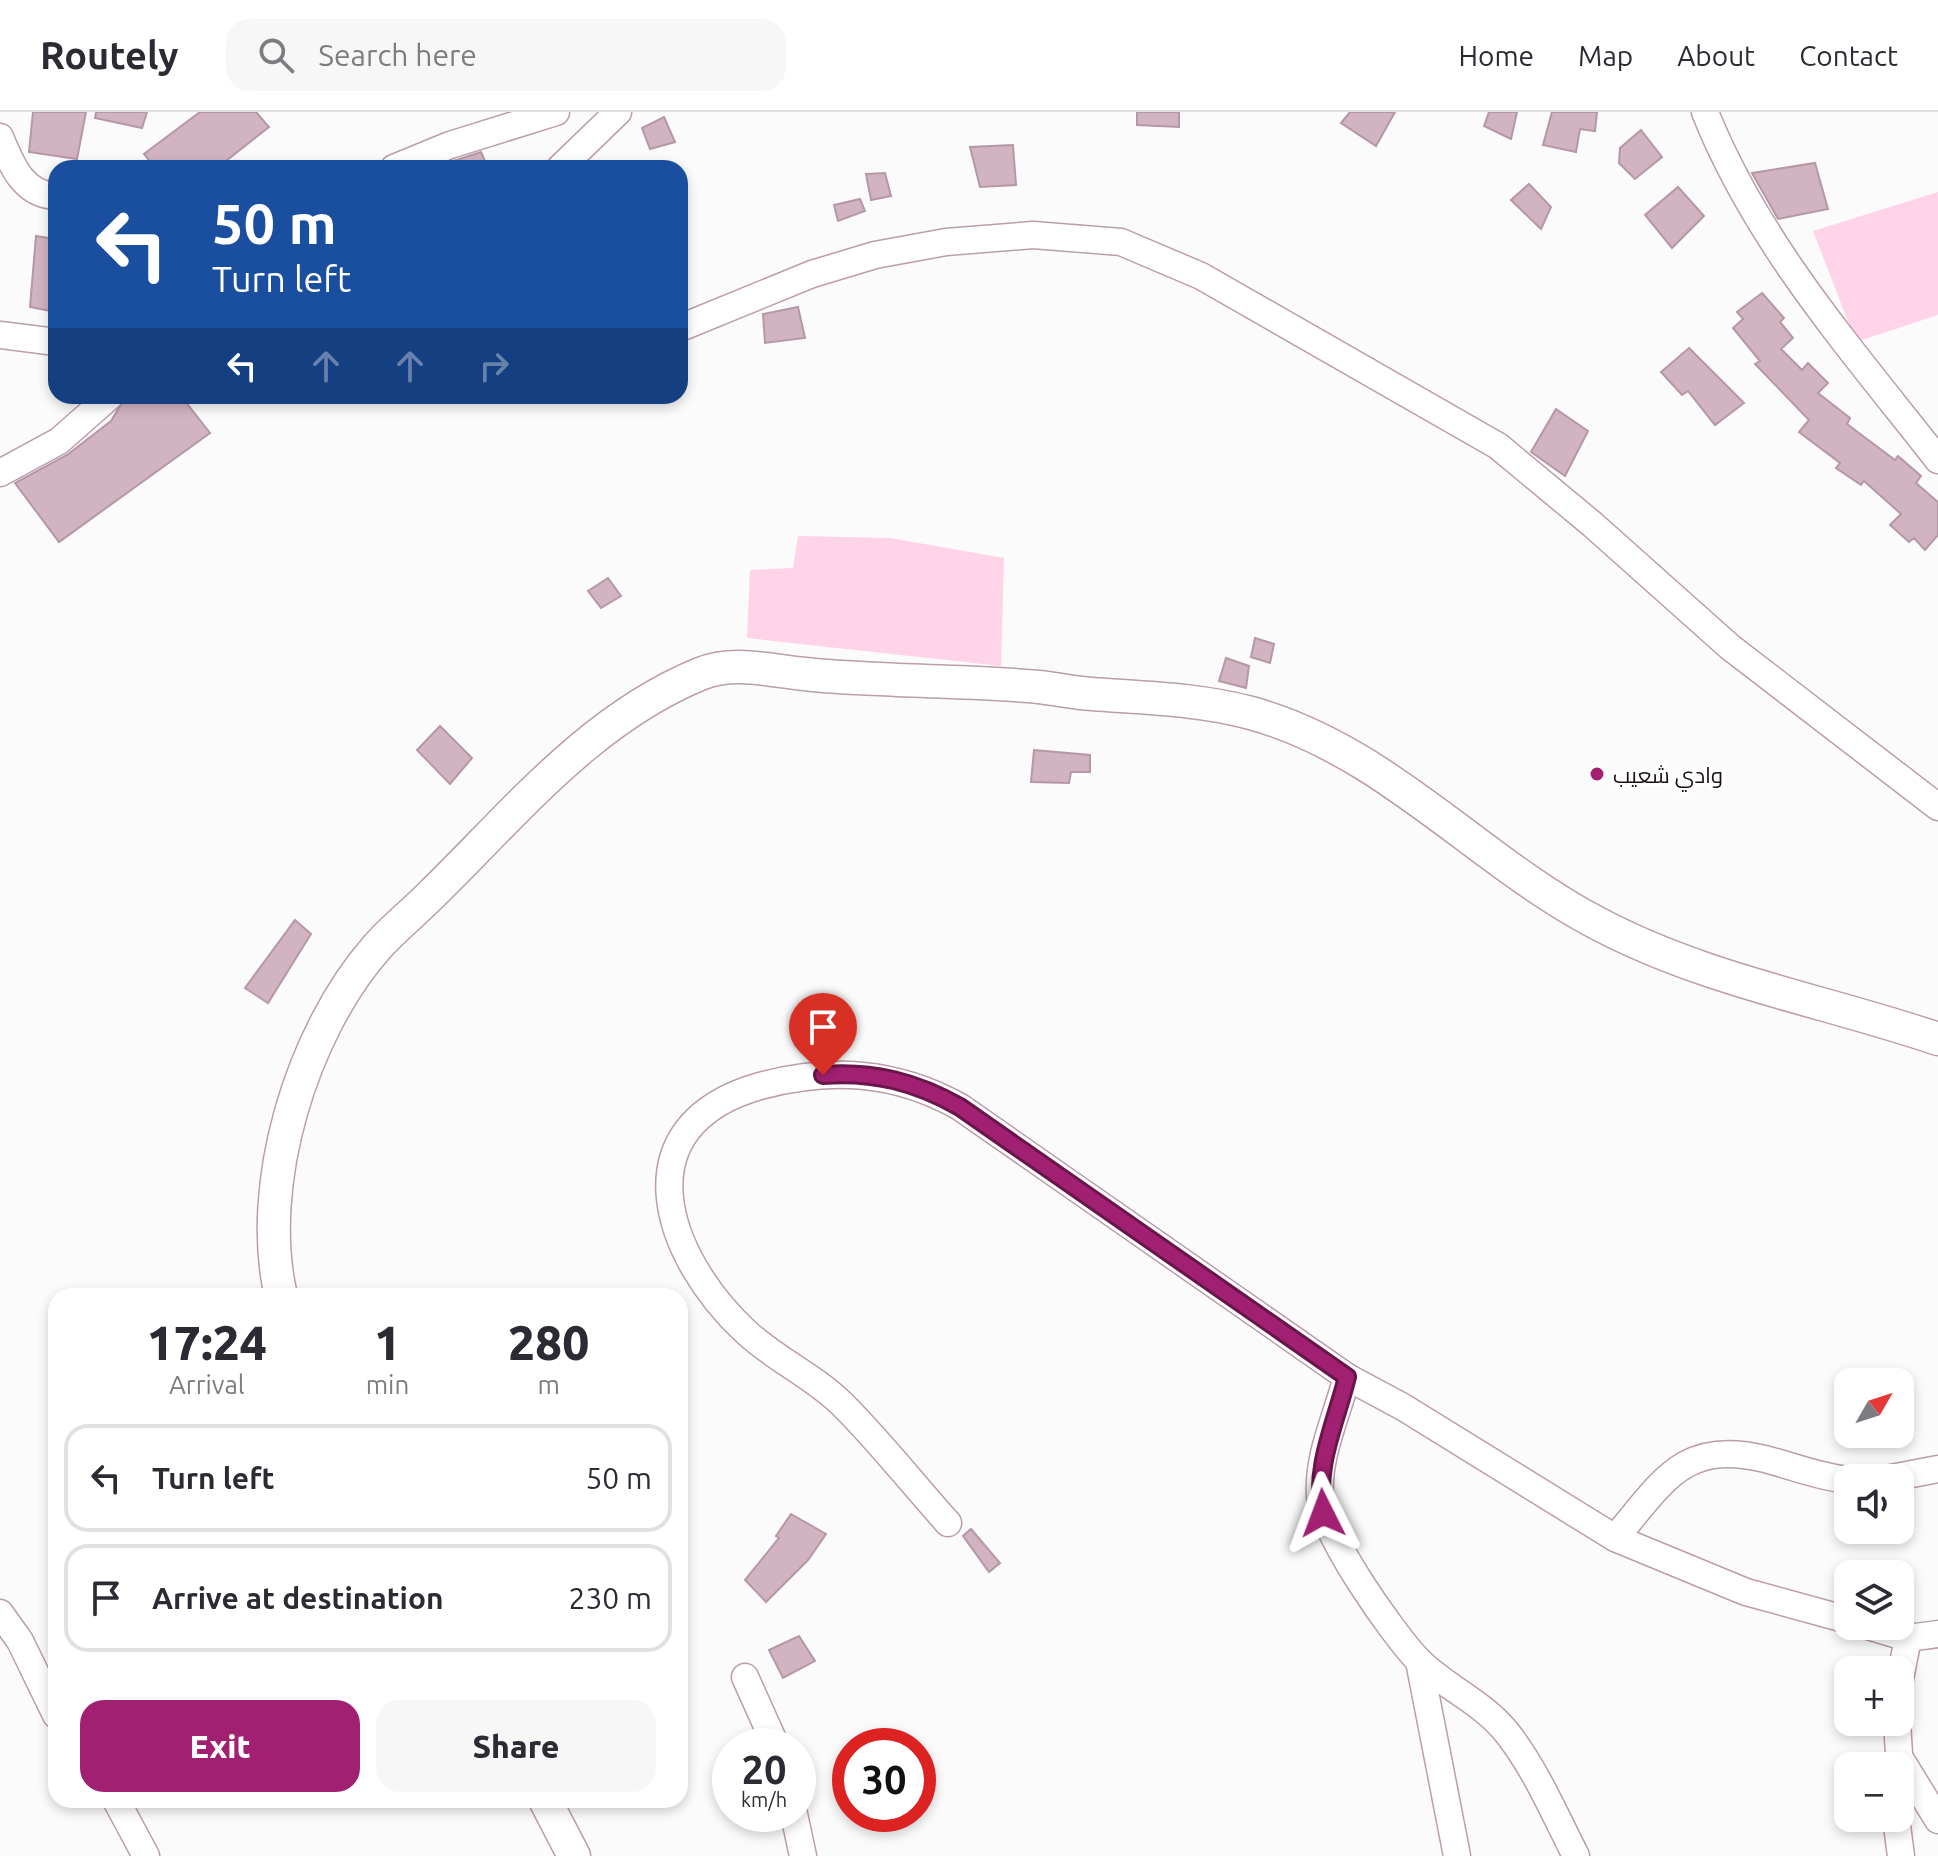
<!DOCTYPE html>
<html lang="en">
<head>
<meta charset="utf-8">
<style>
  :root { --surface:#fff; --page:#f7f7f7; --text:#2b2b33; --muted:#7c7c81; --line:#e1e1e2; --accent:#a12071 }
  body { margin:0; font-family:Ubuntu,Cairo,sans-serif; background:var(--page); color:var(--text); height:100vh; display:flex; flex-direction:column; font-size:30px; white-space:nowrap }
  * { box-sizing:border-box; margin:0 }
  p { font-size:26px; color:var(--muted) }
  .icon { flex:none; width:44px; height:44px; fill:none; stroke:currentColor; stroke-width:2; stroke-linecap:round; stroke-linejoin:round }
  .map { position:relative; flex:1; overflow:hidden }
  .sheet { position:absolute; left:48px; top:1176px; width:640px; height:520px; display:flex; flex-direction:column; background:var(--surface); border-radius:24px; box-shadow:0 4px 12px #0003 }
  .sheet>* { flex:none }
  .top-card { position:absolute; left:48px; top:48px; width:640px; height:244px; border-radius:24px; box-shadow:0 4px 12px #0003; background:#1a4fa0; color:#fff; overflow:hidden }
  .needle { width:52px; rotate:51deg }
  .fabs { position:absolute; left:1834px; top:1256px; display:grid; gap:16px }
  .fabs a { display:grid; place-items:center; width:80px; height:80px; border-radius:16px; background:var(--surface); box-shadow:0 4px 12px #0003; font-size:40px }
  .speed { position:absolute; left:712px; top:1616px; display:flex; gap:16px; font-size:40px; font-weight:700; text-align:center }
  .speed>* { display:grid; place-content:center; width:104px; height:104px; border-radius:50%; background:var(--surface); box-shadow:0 4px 12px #0003; line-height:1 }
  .speed small { font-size:20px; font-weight:400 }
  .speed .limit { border:12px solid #d22; background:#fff; color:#111 }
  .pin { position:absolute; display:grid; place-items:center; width:68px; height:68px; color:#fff; margin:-82px -34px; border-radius:50% 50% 50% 0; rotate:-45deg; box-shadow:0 0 8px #0007 }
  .pin .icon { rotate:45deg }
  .me { position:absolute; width:88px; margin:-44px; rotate:357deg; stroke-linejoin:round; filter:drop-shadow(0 0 6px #0008) }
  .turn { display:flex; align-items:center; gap:28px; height:168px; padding:0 32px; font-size:36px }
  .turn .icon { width:104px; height:104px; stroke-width:2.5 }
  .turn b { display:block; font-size:56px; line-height:68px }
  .lanes { display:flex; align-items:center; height:76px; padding:0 32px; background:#0003; justify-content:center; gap:40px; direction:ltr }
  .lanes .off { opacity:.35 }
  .eta { display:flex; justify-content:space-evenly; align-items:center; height:136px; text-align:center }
  .eta b { font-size:48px; font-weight:800; line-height:56px }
  .primary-button { display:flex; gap:16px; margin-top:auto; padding:16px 32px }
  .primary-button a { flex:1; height:92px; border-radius:24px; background:var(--accent); color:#fff; font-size:32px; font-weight:800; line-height:92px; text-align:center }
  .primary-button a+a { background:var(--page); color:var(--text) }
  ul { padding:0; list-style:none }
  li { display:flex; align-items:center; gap:24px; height:108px; margin:0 16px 12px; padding:0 16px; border:4px solid var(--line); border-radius:24px }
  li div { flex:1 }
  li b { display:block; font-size:30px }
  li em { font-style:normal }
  header { display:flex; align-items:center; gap:48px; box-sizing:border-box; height:112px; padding:0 40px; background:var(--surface); border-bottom:2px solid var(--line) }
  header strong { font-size:38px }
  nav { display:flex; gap:44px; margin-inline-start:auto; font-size:28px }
  .search { width:560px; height:72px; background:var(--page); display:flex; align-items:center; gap:20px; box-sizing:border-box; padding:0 28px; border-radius:24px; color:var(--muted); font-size:30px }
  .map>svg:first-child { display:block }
</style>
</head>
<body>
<header>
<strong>Routely</strong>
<div class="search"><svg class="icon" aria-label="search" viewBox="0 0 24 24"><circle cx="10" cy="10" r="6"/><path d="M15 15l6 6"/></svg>Search here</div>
<nav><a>Home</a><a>Map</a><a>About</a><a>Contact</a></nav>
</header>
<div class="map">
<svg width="1938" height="1744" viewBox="0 0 1938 1744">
  <rect width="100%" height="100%" fill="#fbfbfb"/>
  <!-- green -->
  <g fill="#ffd3e8">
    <path d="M 1938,80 L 1938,203 L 1856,230 L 1813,119 Z"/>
    <path d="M 798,424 L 890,426 L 1004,446 L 1001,554 L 747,526 L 750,458 L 793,456 Z"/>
  </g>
  <!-- building -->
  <g fill="#d2b3c2" stroke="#b597a5" stroke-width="2">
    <path d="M 33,0 L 86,0 L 77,47 L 29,40 Z"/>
    <path d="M 96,0 L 147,0 L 142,16 L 95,6 Z"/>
    <path d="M 200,0 L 256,0 L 269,15 L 217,56 L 155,56 L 144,42 Z"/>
    <path d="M 1137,0 L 1179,0 L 1179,15 L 1137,13 Z"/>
    <path d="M 1350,0 L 1395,0 L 1376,34 L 1341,11 Z"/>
    <path d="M 1489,0 L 1517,0 L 1511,27 L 1484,14 Z"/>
    <path d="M 1552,0 L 1597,0 L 1595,19 L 1580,17 L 1576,40 L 1543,33 Z"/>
    <path d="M 664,5 L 675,30 L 650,37 L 642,16 Z"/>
    <path d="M 1641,18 L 1662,45 L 1635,67 L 1619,51 L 1620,36 Z"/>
    <path d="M 1013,33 L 1016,73 L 980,75 L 970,35 Z"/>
    <path d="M 481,40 L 488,56 L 453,56 L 450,50 Z"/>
    <path d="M 1815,51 L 1828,97 L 1778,107 L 1752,61 Z"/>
    <path d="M 885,61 L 891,84 L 871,88 L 866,62 Z"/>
    <path d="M 1529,72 L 1551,95 L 1541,117 L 1511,88 Z"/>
    <path d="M 1678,75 L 1704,104 L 1672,136 L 1645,103 Z"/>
    <path d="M 860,87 L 865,99 L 838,109 L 834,93 Z"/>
    <path d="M 36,124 L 56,127 L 56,200 L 30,195 Z"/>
    <path d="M 1762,181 L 1784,206 L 1780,210 L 1793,226 L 1781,237 L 1802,258 L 1808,251 L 1828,271 L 1818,281 L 1850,306 L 1847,312 L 1895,348 L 1898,344 L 1921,364 L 1916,371 L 1938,390 L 1938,423 L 1925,438 L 1914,426 L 1909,430 L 1890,413 L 1901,402 L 1864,369 L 1861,373 L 1836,356 L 1840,351 L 1799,320 L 1809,308 L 1755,252 L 1760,249 L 1733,216 L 1743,207 L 1737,200 Z"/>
    <path d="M 798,195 L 805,226 L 765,231 L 763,202 Z"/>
    <path d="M 1689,236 L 1744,291 L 1715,313 L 1688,279 L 1682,283 L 1661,260 Z"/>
    <path d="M 126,284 L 181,284 L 210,321 L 59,430 L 15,371 L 67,343 L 111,309 Z"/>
    <path d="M 1556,297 L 1588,319 L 1565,364 L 1531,340 Z"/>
    <path d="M 608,466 L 621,484 L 601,496 L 588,479 Z"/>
    <path d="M 1255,526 L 1274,532 L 1270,551 L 1251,545 Z"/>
    <path d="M 1226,546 L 1249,554 L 1246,576 L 1219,569 Z"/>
    <path d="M 440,614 L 472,646 L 450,672 L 417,638 Z"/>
    <path d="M 1034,638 L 1090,643 L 1090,660 L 1071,660 L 1069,671 L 1031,670 Z"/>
    <path d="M 295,808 L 311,822 L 268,891 L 245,876 Z"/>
    <path d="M 791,1402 L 826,1422 L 808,1448 L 766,1490 L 745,1468 L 779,1426 L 776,1424 Z"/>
    <path d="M 971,1417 L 1000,1451 L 989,1460 L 963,1424 Z"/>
    <path d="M 799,1524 L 815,1549 L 783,1566 L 769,1538 Z"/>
  </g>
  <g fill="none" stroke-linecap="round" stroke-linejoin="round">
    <!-- minor casing -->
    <g stroke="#bb9dab" stroke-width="29">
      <g id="minor">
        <path d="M 1705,0 C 1757,131 1852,238 1938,348"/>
        <path d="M 0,25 C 11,52 23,83 56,84"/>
        <path d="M 394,56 L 450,33 L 556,0"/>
        <path d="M 560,56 L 618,0"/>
        <path d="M 680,216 L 812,162 L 875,143 L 946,130 L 1033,123 L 1121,130 L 1201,164 L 1498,334 L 1592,412 L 1730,535 L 1938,695"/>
        <path d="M 0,223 L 56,230"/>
        <path d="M 0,361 L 59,329 L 110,284"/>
        <path d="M 1891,1366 L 1938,1357"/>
        <path d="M 1848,1368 C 1819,1365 1792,1354 1765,1347 C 1683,1327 1663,1370 1615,1426 L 1746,1480 L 1848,1508"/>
        <path d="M 948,1411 C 913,1372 880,1330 843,1293 C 814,1264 776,1248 746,1220 C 665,1145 619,1014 760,974 C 831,955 896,959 960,995 L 1347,1265"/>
        <path d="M 0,1501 L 20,1529 L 56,1603"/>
        <path d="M 1868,1514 L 1908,1526 L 1900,1567"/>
        <path d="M 1908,1526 L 1938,1522"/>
        <path d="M 1419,1549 L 1457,1744"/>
        <path d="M 745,1565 L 776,1634"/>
        <path d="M 1897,1610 L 1900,1658"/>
        <path d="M 1901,1648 L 1938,1708"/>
        <path d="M 116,1688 L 146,1744"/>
        <path d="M 794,1702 L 803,1744"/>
        <path d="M 1896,1706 L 1901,1744"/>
        <path d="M 1576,1744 C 1555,1703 1536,1658 1508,1622 C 1483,1590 1446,1576 1419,1549 C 1392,1521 1322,1421 1320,1384 C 1317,1345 1337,1303 1347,1265 L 1403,1295 L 1615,1426"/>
      </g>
    </g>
    <!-- major casing -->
    <g stroke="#bb9dab" stroke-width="35">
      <g id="major">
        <path d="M 281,1184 C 255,1073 302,920 377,835 C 393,817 413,801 431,783 C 514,702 590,607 700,562 C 734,548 770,559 805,562 C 830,565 855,566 880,567 C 933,570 987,570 1039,575 C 1057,577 1075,581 1092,582 C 1146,586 1199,587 1251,601 C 1385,638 1476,747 1595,810 C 1703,868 1823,888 1938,927"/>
        <path d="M 545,1688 L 574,1744"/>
      </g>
    </g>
    <!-- minor -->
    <use href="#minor" stroke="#fff" stroke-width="26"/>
    <!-- major -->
    <use href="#major" stroke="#fff" stroke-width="32"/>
  </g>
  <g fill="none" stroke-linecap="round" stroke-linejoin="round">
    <!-- route casing -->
    <g stroke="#691549" stroke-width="20">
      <path id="route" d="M 823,963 C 873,959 916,970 960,995 L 1347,1265 C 1336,1310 1314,1355 1323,1401"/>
    </g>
    <!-- route -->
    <use href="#route" stroke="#a12071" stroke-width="14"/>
  </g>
  <!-- markers -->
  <circle fill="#a12071" stroke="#fff" stroke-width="3" cx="1597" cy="662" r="8"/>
  <g text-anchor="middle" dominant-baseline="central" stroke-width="7" stroke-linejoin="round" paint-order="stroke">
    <!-- poi labels -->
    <g font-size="22" fill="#1a1015" stroke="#fff" text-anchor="start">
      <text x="1613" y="662">وادي شعيب</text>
    </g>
  </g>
</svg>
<div class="fabs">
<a><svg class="needle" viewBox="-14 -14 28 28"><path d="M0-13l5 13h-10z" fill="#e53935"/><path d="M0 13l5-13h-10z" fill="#7c7c81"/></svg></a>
<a><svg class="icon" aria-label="sound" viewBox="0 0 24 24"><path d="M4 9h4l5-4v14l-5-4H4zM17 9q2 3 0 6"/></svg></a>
<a><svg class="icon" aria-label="layers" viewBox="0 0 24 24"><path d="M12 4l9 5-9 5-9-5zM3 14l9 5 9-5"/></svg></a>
<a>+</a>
<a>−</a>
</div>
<div class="speed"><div>20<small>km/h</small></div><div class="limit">30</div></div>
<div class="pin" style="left:823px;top:963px;background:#d93025"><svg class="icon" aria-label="arrive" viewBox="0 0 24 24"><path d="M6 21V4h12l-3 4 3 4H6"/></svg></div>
<svg class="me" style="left:1323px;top:1401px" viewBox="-20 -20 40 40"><path d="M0-17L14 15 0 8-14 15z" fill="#a12071" stroke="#fff" stroke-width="4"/></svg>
<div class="top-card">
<div class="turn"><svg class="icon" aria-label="left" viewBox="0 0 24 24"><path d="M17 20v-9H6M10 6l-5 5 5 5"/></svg><div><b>50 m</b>Turn left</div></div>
<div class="lanes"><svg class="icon" aria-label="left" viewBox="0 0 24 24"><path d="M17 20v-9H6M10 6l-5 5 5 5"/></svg><svg class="icon off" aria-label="ahead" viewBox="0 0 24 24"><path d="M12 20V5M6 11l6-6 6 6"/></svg><svg class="icon off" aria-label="ahead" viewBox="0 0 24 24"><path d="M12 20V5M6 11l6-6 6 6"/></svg><svg class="icon off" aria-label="right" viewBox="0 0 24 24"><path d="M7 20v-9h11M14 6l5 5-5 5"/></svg></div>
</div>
<section class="sheet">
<div class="eta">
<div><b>17:24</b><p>Arrival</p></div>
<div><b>1</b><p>min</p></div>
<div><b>280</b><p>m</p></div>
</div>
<ul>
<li><svg class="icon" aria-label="left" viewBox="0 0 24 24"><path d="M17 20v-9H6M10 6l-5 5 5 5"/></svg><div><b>Turn left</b></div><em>50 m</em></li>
<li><svg class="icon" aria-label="arrive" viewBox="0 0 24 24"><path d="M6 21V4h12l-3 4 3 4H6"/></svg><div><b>Arrive at destination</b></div><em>230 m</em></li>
</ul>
<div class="primary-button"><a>Exit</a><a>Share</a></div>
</section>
</div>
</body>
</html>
